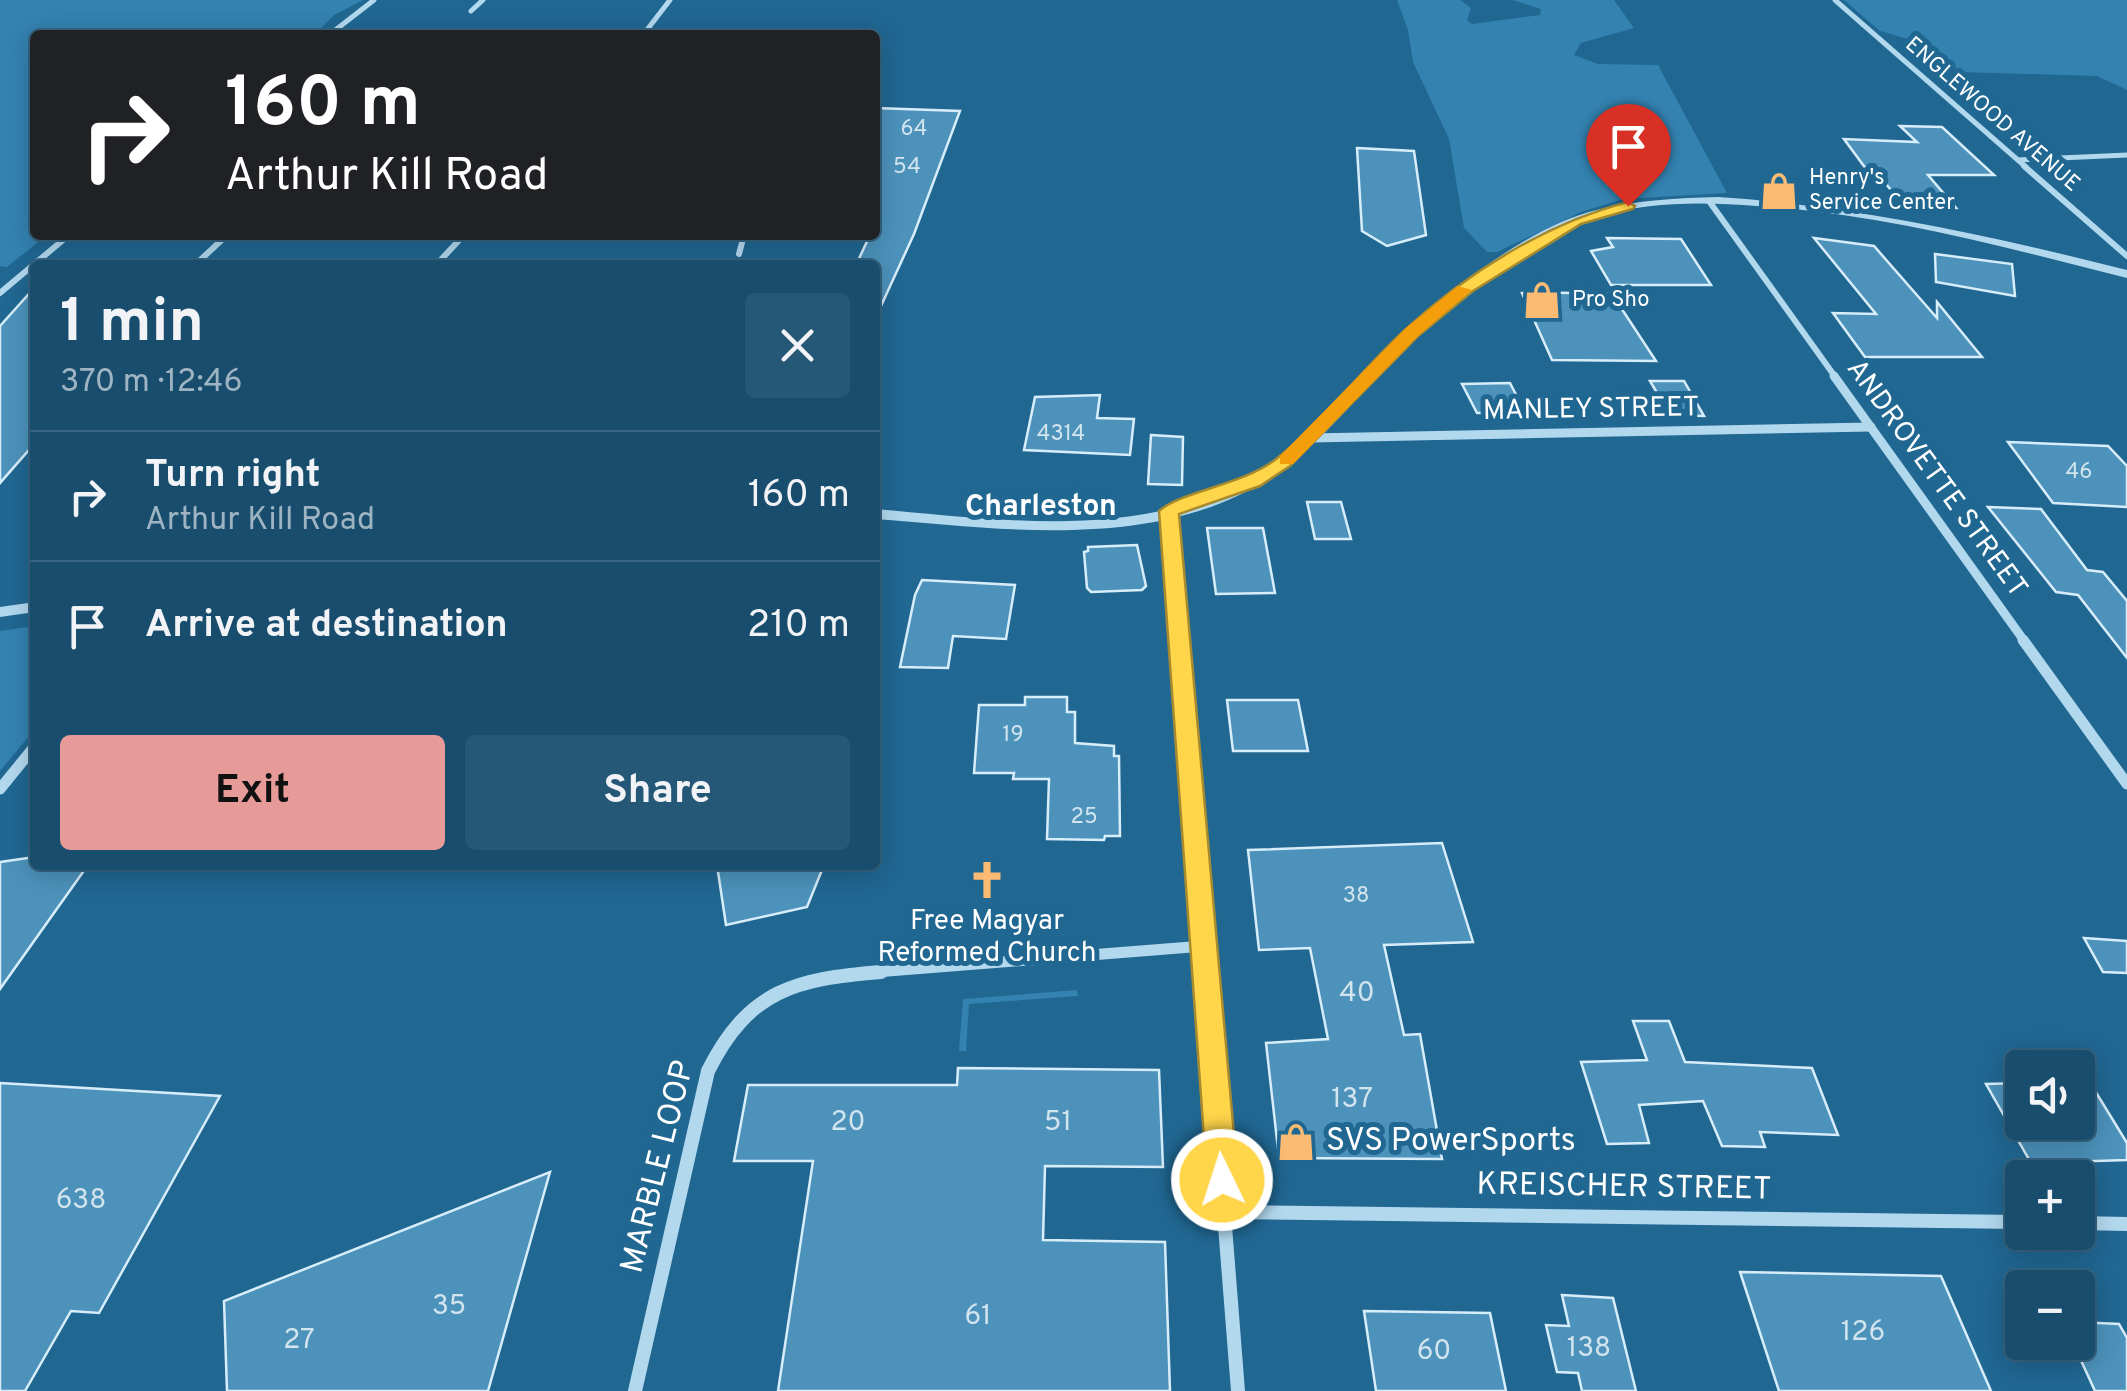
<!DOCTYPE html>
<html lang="en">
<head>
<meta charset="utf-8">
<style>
  :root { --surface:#184d6e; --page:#255776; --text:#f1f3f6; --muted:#9fb4c2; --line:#366481; --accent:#e69b98 }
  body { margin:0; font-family:Overpass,sans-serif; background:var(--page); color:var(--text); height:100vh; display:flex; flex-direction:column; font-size:38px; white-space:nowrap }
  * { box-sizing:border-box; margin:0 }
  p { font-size:32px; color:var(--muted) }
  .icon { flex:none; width:55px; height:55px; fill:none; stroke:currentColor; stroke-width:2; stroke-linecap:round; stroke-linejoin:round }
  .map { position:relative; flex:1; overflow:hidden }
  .drawer { position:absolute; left:30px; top:260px; width:850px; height:610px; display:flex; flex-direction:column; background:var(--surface); border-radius:10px; box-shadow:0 5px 25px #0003,0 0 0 2px var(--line) }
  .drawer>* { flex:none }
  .guide { position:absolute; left:30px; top:30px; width:850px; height:210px; border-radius:10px; box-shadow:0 5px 25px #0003,0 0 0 2px var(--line); background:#202124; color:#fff; overflow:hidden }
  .buttons { position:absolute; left:2005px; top:1050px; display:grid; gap:20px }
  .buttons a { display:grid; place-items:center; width:90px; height:90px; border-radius:10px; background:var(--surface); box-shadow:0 5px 25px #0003,0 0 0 2px var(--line); font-size:50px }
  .pin { position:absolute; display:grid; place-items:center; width:85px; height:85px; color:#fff; margin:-102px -42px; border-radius:50% 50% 50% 0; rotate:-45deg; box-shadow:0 0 10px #0007 }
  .pin .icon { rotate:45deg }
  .me { position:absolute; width:110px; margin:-55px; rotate:356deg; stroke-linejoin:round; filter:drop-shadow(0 0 8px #0008) }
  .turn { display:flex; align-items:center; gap:35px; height:210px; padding:0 30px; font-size:45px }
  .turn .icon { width:130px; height:130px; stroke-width:2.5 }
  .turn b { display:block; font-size:70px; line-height:85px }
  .round { display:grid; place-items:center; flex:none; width:105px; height:105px; border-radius:10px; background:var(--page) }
  .headline { display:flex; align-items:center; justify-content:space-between; height:170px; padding:0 30px }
  h1 { font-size:60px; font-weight:700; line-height:75px }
  .button { display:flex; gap:20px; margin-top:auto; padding:20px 30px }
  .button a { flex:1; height:115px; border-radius:10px; background:var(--accent); color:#111; font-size:40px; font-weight:700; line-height:115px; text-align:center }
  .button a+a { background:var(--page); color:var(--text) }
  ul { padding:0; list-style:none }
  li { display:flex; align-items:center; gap:30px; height:130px; padding:0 30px; border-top:2px solid var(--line) }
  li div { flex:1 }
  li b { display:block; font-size:38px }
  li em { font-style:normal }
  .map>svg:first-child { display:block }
</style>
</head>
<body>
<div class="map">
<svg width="2127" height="1391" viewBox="0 0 2127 1391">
  <rect width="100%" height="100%" fill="#206792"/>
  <!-- green -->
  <g fill="#3382b0">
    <path d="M 0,0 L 363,0 L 334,15 L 314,35 L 35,35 L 35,235 L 47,235 L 7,267 L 0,266 Z"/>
    <path d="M 1397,0 L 1460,0 L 1471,8 L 1467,20 L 1472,24 L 1540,15 L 1541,9 L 1512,0 L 1614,0 L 1634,28 L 1581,43 L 1574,55 L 1598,64 L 1658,65 L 1727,193 L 1623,199 L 1581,212 L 1497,252 L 1487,252 L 1464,228 L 1449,139 L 1413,62 L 1408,30 Z"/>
    <path d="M 1844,0 L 2127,0 L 2127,90 L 2097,76 L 1959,72 L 1922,43 L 1880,31 Z"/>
    <path d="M 35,626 L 35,729 L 0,771 L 0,631 Z"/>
    <path d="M 1077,990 L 1078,996 L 969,1004 L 966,1051 L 959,1051 L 963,999 Z"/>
  </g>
  <!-- building -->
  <g fill="#4c92bb" stroke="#d7edfa" stroke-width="2.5">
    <path d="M 875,108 L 960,111 L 914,234 L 875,319 L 875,265 L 856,265 L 870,235 L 875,235 Z"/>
    <path d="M 1900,126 L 1942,127 L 1994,175 L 1928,175 L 1956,208 L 1904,206 L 1877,173 L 1869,173 L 1844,139 L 1917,142 Z"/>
    <path d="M 1357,148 L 1414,151 L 1426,235 L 1387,246 L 1362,231 Z"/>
    <path d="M 1607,238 L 1681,239 L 1711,285 L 1611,285 L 1591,251 L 1613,247 Z"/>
    <path d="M 1814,238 L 1874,246 L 1937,318 L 1937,302 L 1982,357 L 1865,357 L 1833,313 L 1876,314 Z"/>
    <path d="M 1935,254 L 2012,264 L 2015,296 L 1936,282 Z"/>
    <path d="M 35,287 L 35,443 L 0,483 L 0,326 Z"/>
    <path d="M 1529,292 L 1612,294 L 1656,361 L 1552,360 L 1522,293 Z"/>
    <path d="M 1650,381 L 1684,381 L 1704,416 L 1670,415 Z"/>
    <path d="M 1510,383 L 1525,412 L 1477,413 L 1462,384 Z"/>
    <path d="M 1100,395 L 1097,418 L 1134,419 L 1130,455 L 1024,450 L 1035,397 Z"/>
    <path d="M 1151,435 L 1183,437 L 1182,485 L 1148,484 Z"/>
    <path d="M 2008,442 L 2108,446 L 2127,466 L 2127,507 L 2053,503 Z"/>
    <path d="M 1307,502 L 1341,502 L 1351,539 L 1315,539 Z"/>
    <path d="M 1988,507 L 2041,509 L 2087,570 L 2103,572 L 2127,601 L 2127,658 L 2078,595 L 2056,592 Z"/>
    <path d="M 1207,528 L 1263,528 L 1275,593 L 1216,594 Z"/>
    <path d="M 1137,545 L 1146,586 L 1142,590 L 1091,592 L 1087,588 L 1084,552 L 1088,551 L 1088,547 Z"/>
    <path d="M 922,580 L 1015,585 L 1006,639 L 953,636 L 948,668 L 900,667 L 915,595 Z"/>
    <path d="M 1025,697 L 1067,697 L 1067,712 L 1075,712 L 1075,743 L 1114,746 L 1114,756 L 1119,756 L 1120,836 L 1105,836 L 1104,840 L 1047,839 L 1049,779 L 1013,779 L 1014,773 L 974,773 L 979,705 L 1025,705 Z"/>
    <path d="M 1227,700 L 1298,700 L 1308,751 L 1233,751 Z"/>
    <path d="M 1442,843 L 1473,942 L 1384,945 L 1404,1035 L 1420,1034 L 1442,1159 L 1279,1158 L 1266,1043 L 1328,1039 L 1310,948 L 1259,950 L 1248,850 Z"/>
    <path d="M 35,857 L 35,865 L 88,865 L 0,989 L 0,862 Z"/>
    <path d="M 717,865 L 824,865 L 807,907 L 726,925 Z"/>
    <path d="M 2084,938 L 2127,941 L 2127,973 L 2103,972 Z"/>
    <path d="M 1633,1021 L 1669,1021 L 1685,1062 L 1812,1068 L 1838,1135 L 1760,1132 L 1765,1147 L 1722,1146 L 1703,1101 L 1639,1105 L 1649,1143 L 1607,1144 L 1581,1062 L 1647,1060 Z"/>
    <path d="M 2078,1063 L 2127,1143 L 2127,1160 L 2031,1163 L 1986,1084 L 2022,1083 L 2022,1122 L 2078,1122 Z"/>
    <path d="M 958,1068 L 1159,1070 L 1163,1167 L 1045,1166 L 1043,1240 L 1165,1242 L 1170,1391 L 778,1391 L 813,1161 L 734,1161 L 748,1085 L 957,1085 Z"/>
    <path d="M 0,1083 L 220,1096 L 99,1313 L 71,1311 L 25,1391 L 0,1391 Z"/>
    <path d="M 550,1172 L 488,1391 L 227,1391 L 224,1301 Z"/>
    <path d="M 1740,1272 L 1941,1276 L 1991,1391 L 1779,1391 Z"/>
    <path d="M 1562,1295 L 1613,1298 L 1636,1391 L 1582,1391 L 1578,1373 L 1557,1372 L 1546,1325 L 1569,1326 Z"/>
    <path d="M 1364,1311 L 1490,1313 L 1506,1391 L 1376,1391 Z"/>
    <path d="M 2078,1322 L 2119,1324 L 2127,1338 L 2127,1391 L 2095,1391 L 2078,1354 Z"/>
  </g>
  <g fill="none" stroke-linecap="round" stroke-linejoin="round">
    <!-- minor-far4 -->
    <g stroke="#b2d8ee" stroke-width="5">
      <path d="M 1835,0 L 2027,168"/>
      <path d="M 471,11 L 483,0"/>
      <path d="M 329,35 L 374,0"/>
      <path d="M 643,35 L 670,0"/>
      <path d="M 2018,160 L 2127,155"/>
    </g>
    <!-- minor-far3 -->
    <g stroke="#b2d8ee" stroke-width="6">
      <path d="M 2024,166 L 2127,256"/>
      <path d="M 1709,201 L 1836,378"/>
      <path d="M 739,254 L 744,235"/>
      <path d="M 195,265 L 227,235"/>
      <path d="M 436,265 L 464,235"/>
      <path d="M 0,293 L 69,235"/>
    </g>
    <!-- minor-far2 -->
    <g stroke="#b2d8ee" stroke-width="9">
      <path d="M 1834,376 L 2025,642"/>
      <path d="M 1311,438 L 1871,427"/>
      <path d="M 1169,511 L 1179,642"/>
    </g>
    <!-- minor-far1 -->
    <g stroke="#b2d8ee" stroke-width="11">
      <path d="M 1179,640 L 1205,974"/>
      <path d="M 2023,640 L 2127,784"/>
      <path d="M 0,789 L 35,746"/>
      <path d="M 850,974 L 1204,946"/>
    </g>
    <!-- minor -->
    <g stroke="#b2d8ee" stroke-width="14">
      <path d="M 1205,972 L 1238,1391"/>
      <path d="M 1225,1212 L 2022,1222"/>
      <path d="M 2078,1223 L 2127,1224"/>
      <path d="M 635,1391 L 708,1071 C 749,989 796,979 881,972"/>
    </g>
    <!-- tertiary -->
    <g fill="#b2d8ee" fill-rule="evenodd">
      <path d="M 1718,197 C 1857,206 1992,236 2127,270 L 2127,278 C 2005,247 1883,214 1757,206 C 1705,202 1651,201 1600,216 C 1519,239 1438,313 1381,372 C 1348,407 1318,445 1279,472 C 1163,553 1006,529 875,519 L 875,509 C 983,518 1101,536 1205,498 C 1275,472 1320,421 1370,369 C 1426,310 1517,229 1597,210 C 1637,200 1677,198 1718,197 Z"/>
      <path d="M 35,602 L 35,612 L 0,617 L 0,607 Z"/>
    </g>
  </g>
  <!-- route -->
  <path fill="#ffd54a" stroke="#a68a30" stroke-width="2.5" d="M 1628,202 L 1635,206 L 1633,209 L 1581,224 L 1473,291 L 1418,336 L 1290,466 L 1260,486 L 1179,514 L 1238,1180 L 1233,1190 L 1222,1194 L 1212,1190 L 1207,1180 L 1159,511 C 1181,491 1243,485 1276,459 C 1324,421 1361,370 1406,329 C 1468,272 1547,223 1628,202 Z"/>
  <!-- slow -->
  <path fill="#f59e0b" d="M 1458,286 L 1472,290 L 1418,336 L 1293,464 L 1280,464 L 1280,456 L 1406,328 Z"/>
  <!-- icons -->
  <defs>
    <g id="shop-bare" transform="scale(3)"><path d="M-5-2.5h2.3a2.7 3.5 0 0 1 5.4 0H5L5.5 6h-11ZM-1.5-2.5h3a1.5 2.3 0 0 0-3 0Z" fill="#fbbb72" stroke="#206792" stroke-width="2.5" paint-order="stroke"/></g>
    <g id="church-bare" transform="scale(3)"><path d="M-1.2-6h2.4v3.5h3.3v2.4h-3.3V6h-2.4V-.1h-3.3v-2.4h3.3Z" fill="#fbbb72" stroke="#206792" stroke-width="2.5" paint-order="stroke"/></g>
  </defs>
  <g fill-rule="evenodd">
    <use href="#shop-bare" x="1779" y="191"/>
    <use href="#shop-bare" x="1542" y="300"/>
    <use href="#church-bare" x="987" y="880"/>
    <use href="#shop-bare" x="1296" y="1142"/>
  </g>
  <g text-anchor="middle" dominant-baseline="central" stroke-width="10" stroke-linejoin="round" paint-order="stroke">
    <!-- far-street labels -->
    <g font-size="22" fill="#fff" stroke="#206792">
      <text transform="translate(1992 115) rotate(41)">ENGLEWOOD AVENUE</text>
    </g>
    <!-- number labels -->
    <g font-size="22" fill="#d2e4ee">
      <text x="914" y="129">64</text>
      <text x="907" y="167">54</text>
      <text x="1061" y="434">4314</text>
      <text x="2079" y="472">46</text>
      <text x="1013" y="735">19</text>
      <text x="1084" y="817">25</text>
      <text x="1356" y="896">38</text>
    </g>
    <!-- far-poi labels -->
    <g font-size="22" fill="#fff" stroke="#206792" text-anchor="start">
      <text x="1809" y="178">Henry's<tspan x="1809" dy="25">Service Center</tspan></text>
      <text x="1572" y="300">Pro Sho</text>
    </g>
    <!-- street labels -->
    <g font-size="28" fill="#fff" stroke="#206792">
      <text transform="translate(1591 410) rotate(-1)">MANLEY STREET</text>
      <text transform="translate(1936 479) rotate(54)">ANDROVETTE STREET</text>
    </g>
    <!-- poi labels -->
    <g font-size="28" fill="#fff" stroke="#206792">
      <text x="987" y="922">Free Magyar<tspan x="987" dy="32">Reformed Church</tspan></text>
    </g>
    <!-- near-number labels -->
    <g font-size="28" fill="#d2e4ee">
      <text x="1357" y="994">40</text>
      <text x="1352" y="1100">137</text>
      <text x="848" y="1123">20</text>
      <text x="1058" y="1123">51</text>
      <text x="81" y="1201">638</text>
      <text x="449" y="1307">35</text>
      <text x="978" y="1317">61</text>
      <text x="1863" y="1333">126</text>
      <text x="299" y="1341">27</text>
      <text x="1589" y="1349">138</text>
      <text x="1434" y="1352">60</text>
    </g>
    <!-- neighbourhood labels -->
    <g font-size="30" font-weight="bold" fill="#fff" stroke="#206792">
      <text x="1041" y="507">Charleston</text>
    </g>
    <!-- near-poi labels -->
    <g font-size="32" fill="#fff" stroke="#206792" text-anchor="start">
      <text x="1326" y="1142">SVS PowerSports</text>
    </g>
    <!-- near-street labels -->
    <g font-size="32" fill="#fff" stroke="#206792">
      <text transform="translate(659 1167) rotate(-76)">MARBLE LOOP</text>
      <text transform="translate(1624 1188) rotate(1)">KREISCHER STREET</text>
    </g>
  </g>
</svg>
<div class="buttons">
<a><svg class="icon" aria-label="sound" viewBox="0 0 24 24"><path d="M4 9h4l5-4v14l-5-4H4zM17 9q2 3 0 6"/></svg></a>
<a>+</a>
<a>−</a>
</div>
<div class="pin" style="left:1628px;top:206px;background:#d93025"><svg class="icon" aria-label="arrive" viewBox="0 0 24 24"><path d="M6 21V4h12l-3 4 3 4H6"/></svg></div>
<svg class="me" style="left:1222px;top:1180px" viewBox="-20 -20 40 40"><circle r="17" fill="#ffd54a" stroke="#fff" stroke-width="3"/><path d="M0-11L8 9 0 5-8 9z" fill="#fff"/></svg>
<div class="guide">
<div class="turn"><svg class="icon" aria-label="right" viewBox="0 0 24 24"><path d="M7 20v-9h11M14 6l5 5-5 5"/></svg><div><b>160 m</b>Arthur Kill Road</div></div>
</div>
<section class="drawer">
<div class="headline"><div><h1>1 min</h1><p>370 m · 12:46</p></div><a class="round"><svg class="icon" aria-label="close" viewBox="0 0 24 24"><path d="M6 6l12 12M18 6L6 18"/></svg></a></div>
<ul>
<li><svg class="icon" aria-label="right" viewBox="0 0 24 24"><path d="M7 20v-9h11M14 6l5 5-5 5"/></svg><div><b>Turn right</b><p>Arthur Kill Road</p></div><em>160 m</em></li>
<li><svg class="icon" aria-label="arrive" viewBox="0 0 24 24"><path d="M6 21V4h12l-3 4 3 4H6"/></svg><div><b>Arrive at destination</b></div><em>210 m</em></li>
</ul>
<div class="button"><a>Exit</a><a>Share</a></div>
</section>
</div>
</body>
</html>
